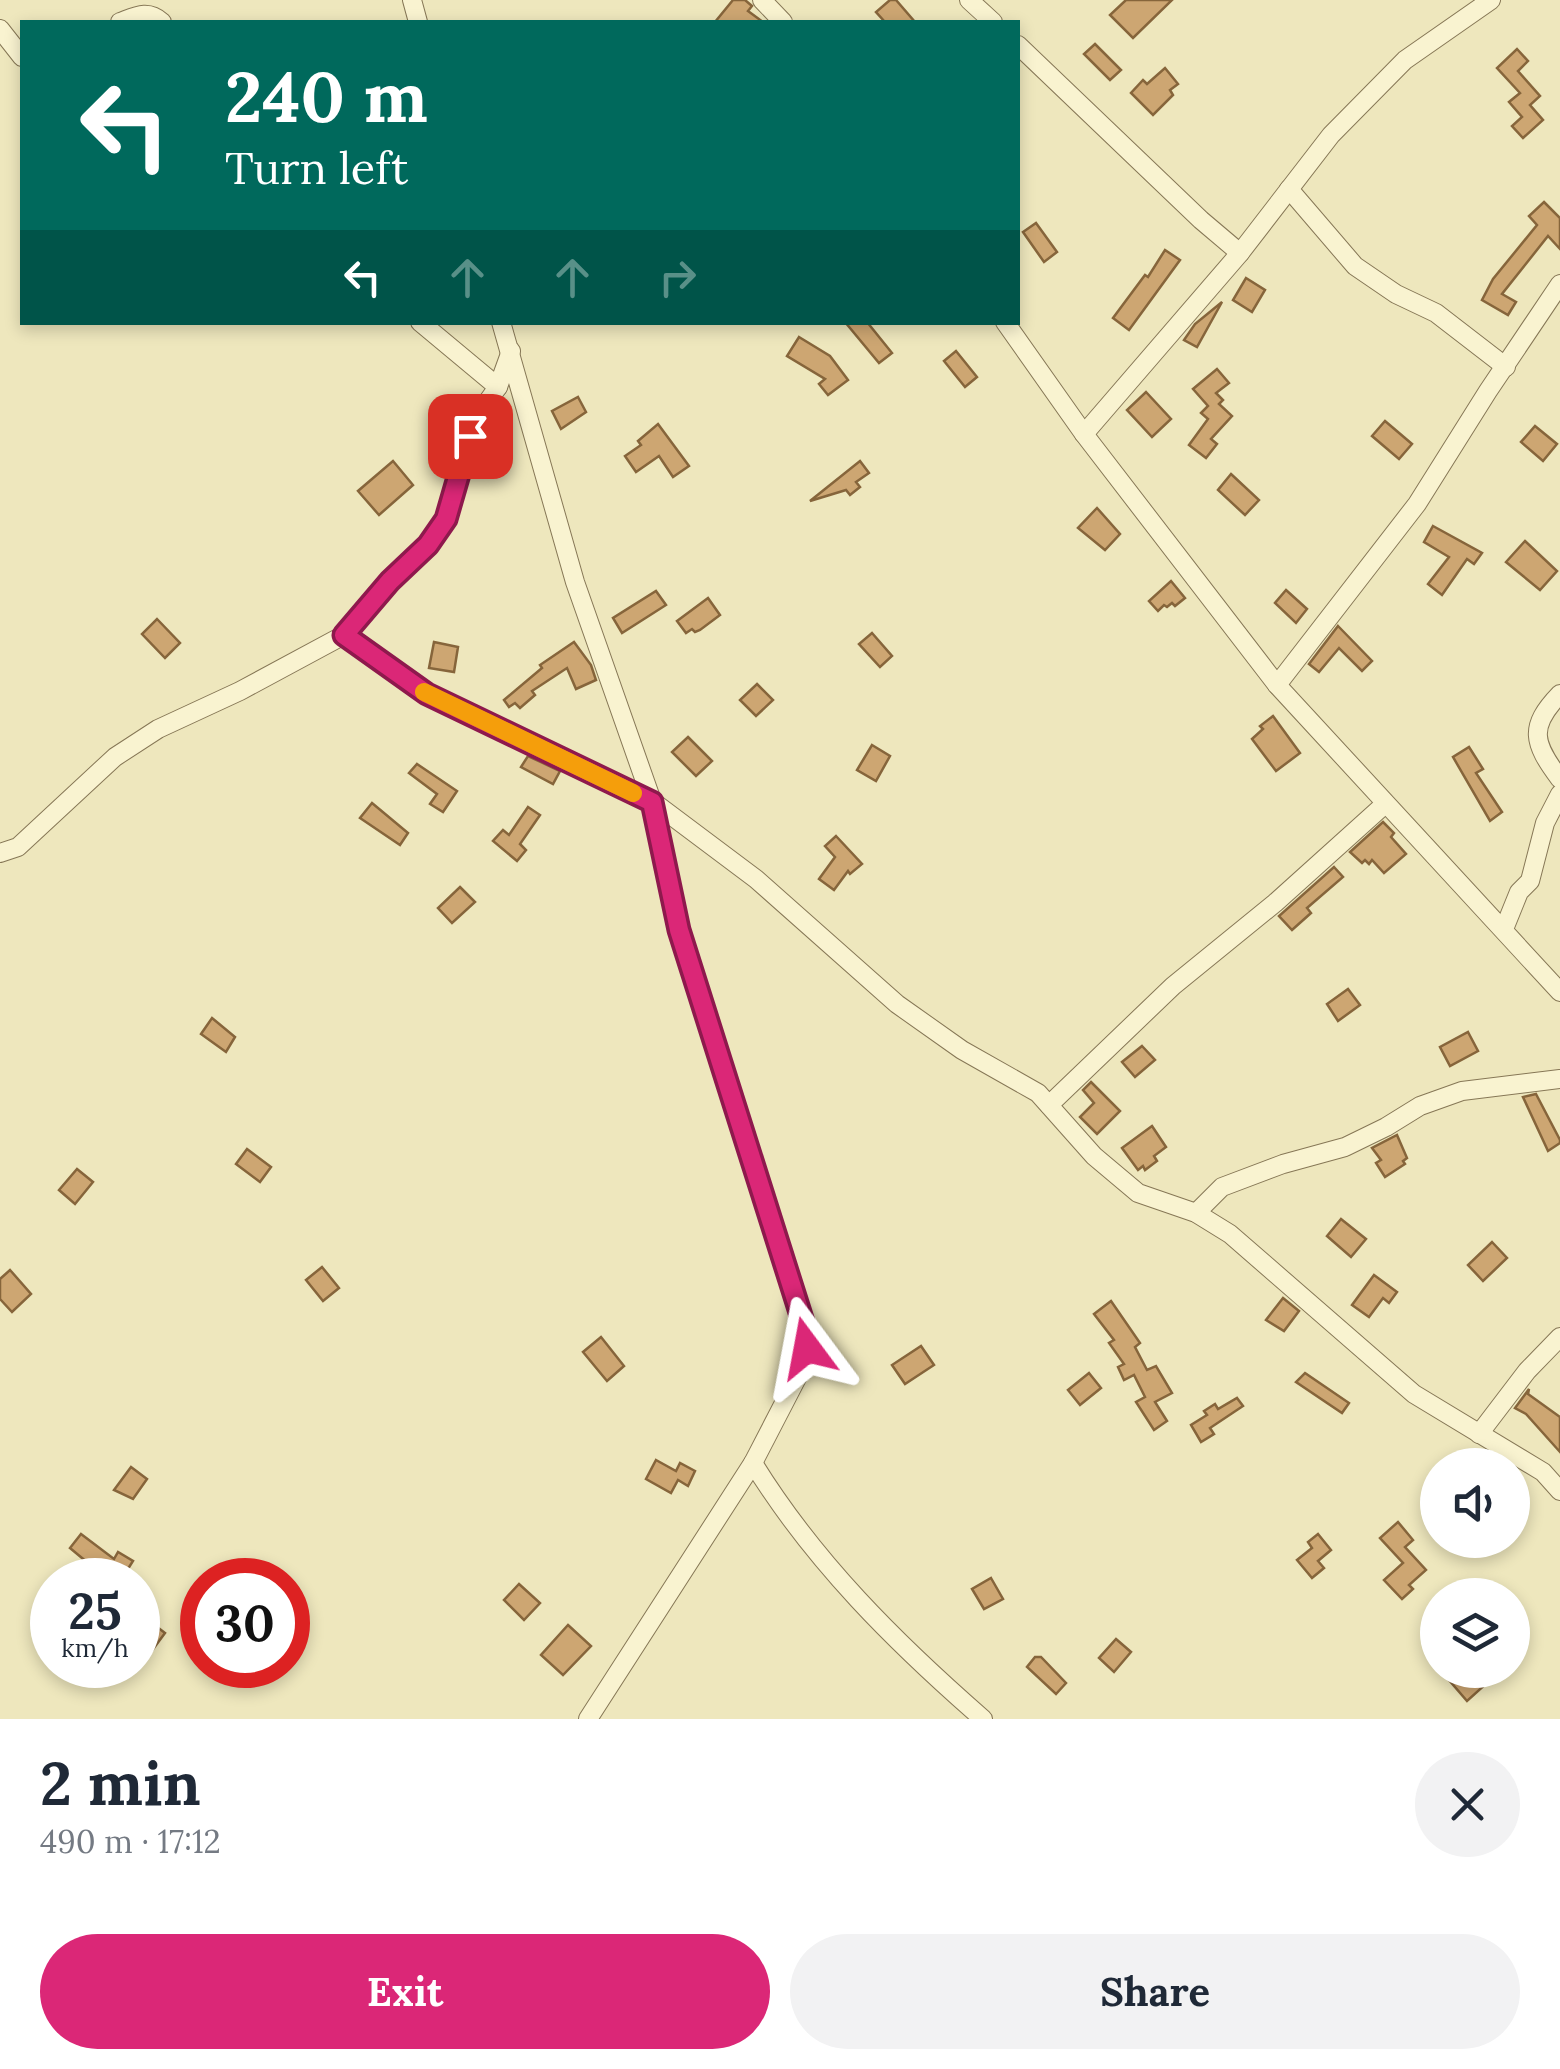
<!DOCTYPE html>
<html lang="en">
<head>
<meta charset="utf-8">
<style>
  :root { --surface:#fff; --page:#f2f2f3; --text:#1f2937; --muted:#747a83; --accent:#db2777 }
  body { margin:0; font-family:Lora,serif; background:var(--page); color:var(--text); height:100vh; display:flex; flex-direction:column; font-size:38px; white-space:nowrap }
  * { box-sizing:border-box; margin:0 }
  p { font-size:32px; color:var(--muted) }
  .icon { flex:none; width:55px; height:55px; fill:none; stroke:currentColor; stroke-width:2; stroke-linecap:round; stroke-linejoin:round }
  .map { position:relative; height:1719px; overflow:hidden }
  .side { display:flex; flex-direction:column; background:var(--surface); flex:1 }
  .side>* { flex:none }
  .top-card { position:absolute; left:20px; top:20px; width:1000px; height:305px; border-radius:0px; box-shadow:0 5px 15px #0003; background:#00695c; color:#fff; overflow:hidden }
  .tools { position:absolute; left:1420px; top:1448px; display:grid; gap:20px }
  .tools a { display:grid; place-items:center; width:110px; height:110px; border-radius:50%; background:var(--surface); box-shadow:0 5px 15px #0003; font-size:50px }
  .speed { position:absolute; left:30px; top:1558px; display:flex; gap:20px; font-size:50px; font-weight:700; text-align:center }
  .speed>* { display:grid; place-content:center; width:130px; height:130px; border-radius:50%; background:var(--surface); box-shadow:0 5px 15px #0003; line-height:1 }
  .speed small { font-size:25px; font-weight:400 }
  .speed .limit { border:15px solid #d22; background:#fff; color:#111 }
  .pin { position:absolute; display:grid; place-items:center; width:85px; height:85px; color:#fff; margin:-42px; border-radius:20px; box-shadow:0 5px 15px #0006 }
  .me { position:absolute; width:110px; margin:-55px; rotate:347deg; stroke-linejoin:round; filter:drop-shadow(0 0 8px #0008) }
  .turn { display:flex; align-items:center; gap:35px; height:210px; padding:0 40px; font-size:45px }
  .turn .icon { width:130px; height:130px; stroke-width:2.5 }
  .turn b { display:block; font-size:70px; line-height:85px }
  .lanes { display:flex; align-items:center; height:95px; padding:0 40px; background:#0003; justify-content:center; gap:50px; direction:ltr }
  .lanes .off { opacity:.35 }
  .round { display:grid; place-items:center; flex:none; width:105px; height:105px; border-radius:52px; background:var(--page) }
  .head { display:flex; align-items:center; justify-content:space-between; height:170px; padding:0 40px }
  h1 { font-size:60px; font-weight:700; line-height:75px }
  .primary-button { display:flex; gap:20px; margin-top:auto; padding:20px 40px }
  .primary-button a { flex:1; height:115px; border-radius:60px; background:var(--accent); color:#fff; font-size:40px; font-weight:700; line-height:115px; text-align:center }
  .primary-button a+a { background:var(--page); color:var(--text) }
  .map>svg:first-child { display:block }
</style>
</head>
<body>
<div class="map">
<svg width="1560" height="1719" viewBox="0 0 1560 1719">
  <rect width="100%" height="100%" fill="#eee7bd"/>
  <!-- building -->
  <g fill="#cda672" stroke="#86653b" stroke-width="2.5">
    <path d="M 733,0 L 745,0 L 752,6 L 748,11 L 763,22 L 715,22 Z"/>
    <path d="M 890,0 L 896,0 L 915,22 L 885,22 L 876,12 Z"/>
    <path d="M 1126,0 L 1172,0 L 1133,38 L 1110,15 Z"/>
    <path d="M 1095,44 L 1121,70 L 1110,80 L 1084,54 Z"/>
    <path d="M 1517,49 L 1528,61 L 1518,71 L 1540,96 L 1530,105 L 1543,120 L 1523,138 L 1512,126 L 1522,117 L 1509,102 L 1520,93 L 1497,68 Z"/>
    <path d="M 1165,68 L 1178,84 L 1170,90 L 1173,95 L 1153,115 L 1131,93 L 1143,80 L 1147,84 Z"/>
    <path d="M 1544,202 L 1560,218 L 1560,249 L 1548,236 L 1502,294 L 1516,302 L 1508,315 L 1482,300 L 1493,279 L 1537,225 L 1529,216 Z"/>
    <path d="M 1036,223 L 1057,252 L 1044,262 L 1023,232 Z"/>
    <path d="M 1165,250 L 1180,260 L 1129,330 L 1113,318 L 1145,275 L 1148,277 Z"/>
    <path d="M 1246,278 L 1265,290 L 1252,312 L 1233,300 Z"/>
    <path d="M 1222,302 L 1197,347 L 1184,340 L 1195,324 Z"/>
    <path d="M 845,322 L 867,322 L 892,353 L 879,363 Z"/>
    <path d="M 799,337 L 830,356 L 848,380 L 828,395 L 819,384 L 825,379 L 787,356 Z"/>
    <path d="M 956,351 L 977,377 L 965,387 L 944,361 Z"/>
    <path d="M 1217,369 L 1229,383 L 1216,393 L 1223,400 L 1219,404 L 1232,416 L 1211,439 L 1217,444 L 1206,458 L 1189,445 L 1208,419 L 1201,413 L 1208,406 L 1193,389 Z"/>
    <path d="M 1146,392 L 1171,419 L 1152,437 L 1127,410 Z"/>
    <path d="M 578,397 L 586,412 L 561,429 L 552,411 Z"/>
    <path d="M 1385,421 L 1412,444 L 1399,459 L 1372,436 Z"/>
    <path d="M 658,424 L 689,466 L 673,477 L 659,456 L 636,472 L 625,456 L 641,445 L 638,441 Z"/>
    <path d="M 1535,426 L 1557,444 L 1543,461 L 1521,442 Z"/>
    <path d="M 393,461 L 413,485 L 379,515 L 358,491 Z"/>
    <path d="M 860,461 L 869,473 L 856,482 L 860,487 L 850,495 L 846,490 L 810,501 Z"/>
    <path d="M 1231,474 L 1259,500 L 1245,515 L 1218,490 Z"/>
    <path d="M 1097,508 L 1120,534 L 1105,550 L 1078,528 Z"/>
    <path d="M 1433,526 L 1482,553 L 1474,564 L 1467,559 L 1442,595 L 1428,584 L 1449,557 L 1424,542 Z"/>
    <path d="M 1525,541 L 1557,571 L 1540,590 L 1506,562 Z"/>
    <path d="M 1171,581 L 1185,598 L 1175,606 L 1172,603 L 1167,607 L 1164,605 L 1158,611 L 1149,601 Z"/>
    <path d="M 1286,590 L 1307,609 L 1296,623 L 1275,603 Z"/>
    <path d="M 656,591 L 666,605 L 622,633 L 613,618 Z"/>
    <path d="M 708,598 L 720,615 L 700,630 L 695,632 L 692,629 L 686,633 L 677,621 Z"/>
    <path d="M 157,619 L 180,643 L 165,658 L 142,634 Z"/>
    <path d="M 1338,626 L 1372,661 L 1362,671 L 1339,648 L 1319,672 L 1309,664 Z"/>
    <path d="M 872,633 L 892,656 L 880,667 L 859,644 Z"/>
    <path d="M 434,642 L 458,647 L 454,672 L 429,668 Z"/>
    <path d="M 574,642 L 591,665 L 596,680 L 576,689 L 567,668 L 532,691 L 535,695 L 520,708 L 515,703 L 509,707 L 504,700 L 542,668 L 540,665 Z"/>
    <path d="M 757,684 L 773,700 L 756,716 L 740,700 Z"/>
    <path d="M 1273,716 L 1300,753 L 1276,771 L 1252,739 L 1263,729 L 1260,726 Z"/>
    <path d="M 688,737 L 712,761 L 696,776 L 672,752 Z"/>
    <path d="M 872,745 L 890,756 L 876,781 L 857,770 Z"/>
    <path d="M 1469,747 L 1483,769 L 1476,773 L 1502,812 L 1490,821 L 1453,757 Z"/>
    <path d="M 528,756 L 560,771 L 553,784 L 521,767 Z"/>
    <path d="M 417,764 L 457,791 L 443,812 L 430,804 L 437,794 L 409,773 Z"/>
    <path d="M 372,803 L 408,833 L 400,845 L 360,818 Z"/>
    <path d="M 528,807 L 540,815 L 520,844 L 526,850 L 517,861 L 493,841 L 503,830 L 509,835 Z"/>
    <path d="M 1383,822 L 1394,833 L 1391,837 L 1406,854 L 1384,873 L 1372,860 L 1369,864 L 1365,860 L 1362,863 L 1350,852 Z"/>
    <path d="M 836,836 L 862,864 L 850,874 L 848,871 L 834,890 L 819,879 L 835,857 L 825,846 Z"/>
    <path d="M 1334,867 L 1343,877 L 1307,908 L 1311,913 L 1292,930 L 1279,916 Z"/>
    <path d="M 460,887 L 475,902 L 452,923 L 438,908 Z"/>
    <path d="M 1348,989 L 1360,1005 L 1338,1021 L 1327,1004 Z"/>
    <path d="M 212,1018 L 235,1037 L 226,1052 L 201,1034 Z"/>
    <path d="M 1468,1032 L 1478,1051 L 1450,1066 L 1440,1047 Z"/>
    <path d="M 1142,1046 L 1155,1060 L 1135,1077 L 1122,1062 Z"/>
    <path d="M 1091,1082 L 1120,1111 L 1097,1134 L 1080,1117 L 1094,1103 L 1083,1090 Z"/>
    <path d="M 1536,1094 L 1560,1140 L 1560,1143 L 1548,1151 L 1523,1097 Z"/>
    <path d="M 1152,1126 L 1166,1147 L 1154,1156 L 1157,1161 L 1145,1170 L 1143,1166 L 1138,1170 L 1122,1148 Z"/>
    <path d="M 1397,1135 L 1407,1158 L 1403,1161 L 1405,1164 L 1385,1177 L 1376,1163 L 1381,1160 L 1372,1148 Z"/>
    <path d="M 247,1149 L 271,1167 L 260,1182 L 236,1164 Z"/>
    <path d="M 77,1169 L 93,1182 L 75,1204 L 59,1190 Z"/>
    <path d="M 1341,1219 L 1366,1239 L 1351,1257 L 1327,1236 Z"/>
    <path d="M 1492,1242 L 1507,1258 L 1483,1281 L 1468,1265 Z"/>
    <path d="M 322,1267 L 339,1288 L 323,1301 L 306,1280 Z"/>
    <path d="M 10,1270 L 31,1294 L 12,1312 L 0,1299 L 0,1279 Z"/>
    <path d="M 1374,1275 L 1397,1292 L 1389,1303 L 1383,1298 L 1369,1317 L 1352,1305 Z"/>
    <path d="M 1283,1298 L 1299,1311 L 1284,1331 L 1266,1320 Z"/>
    <path d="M 1111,1301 L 1140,1343 L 1135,1347 L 1147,1370 L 1156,1366 L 1172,1393 L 1155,1402 L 1167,1421 L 1154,1430 L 1136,1402 L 1145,1397 L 1134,1375 L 1124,1380 L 1118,1367 L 1124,1364 L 1109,1343 L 1114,1340 L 1094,1314 Z"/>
    <path d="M 601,1337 L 624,1366 L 607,1381 L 583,1352 Z"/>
    <path d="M 921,1346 L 934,1365 L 905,1384 L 892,1365 Z"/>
    <path d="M 1089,1373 L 1101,1388 L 1080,1405 L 1068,1390 Z"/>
    <path d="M 1305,1373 L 1349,1403 L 1342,1413 L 1296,1382 Z"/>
    <path d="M 1529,1389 L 1528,1394 L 1560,1417 L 1560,1452 L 1526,1414 L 1515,1408 Z"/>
    <path d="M 1237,1398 L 1243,1406 L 1210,1428 L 1214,1434 L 1201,1442 L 1191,1425 L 1207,1415 L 1204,1411 L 1215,1404 L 1218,1409 Z"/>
    <path d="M 656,1460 L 676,1471 L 680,1463 L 695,1471 L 688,1486 L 678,1480 L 671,1493 L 646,1479 Z"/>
    <path d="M 131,1467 L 147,1479 L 133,1499 L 114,1490 Z"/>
    <path d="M 1398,1522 L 1413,1540 L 1405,1547 L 1426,1570 L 1409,1585 L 1413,1589 L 1402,1599 L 1384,1580 L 1403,1563 L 1380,1538 Z"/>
    <path d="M 81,1534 L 114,1559 L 118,1552 L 133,1561 L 121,1580 L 90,1561 L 88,1563 L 70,1548 Z"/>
    <path d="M 1318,1534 L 1331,1550 L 1318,1561 L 1324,1568 L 1312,1578 L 1297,1560 L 1312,1548 L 1308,1542 Z"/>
    <path d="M 991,1578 L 1003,1599 L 984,1609 L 972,1589 Z"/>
    <path d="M 519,1584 L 540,1603 L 524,1620 L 504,1600 Z"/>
    <path d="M 148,1620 L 165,1633 L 148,1656 L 138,1649 L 138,1634 Z"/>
    <path d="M 568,1625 L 591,1646 L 563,1675 L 541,1655 Z"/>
    <path d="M 1116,1639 L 1131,1652 L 1114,1672 L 1099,1658 Z"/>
    <path d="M 1035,1657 L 1041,1657 L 1066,1683 L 1056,1694 L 1027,1667 Z"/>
    <path d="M 1460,1670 L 1476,1670 L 1487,1683 L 1467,1701 L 1449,1680 Z"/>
  </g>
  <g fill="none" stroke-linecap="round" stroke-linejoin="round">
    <!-- minor casing -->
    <g stroke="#867756" stroke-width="20">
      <g id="minor">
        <path d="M 412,0 L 418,22"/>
        <path d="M 762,0 L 783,22"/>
        <path d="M 969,0 L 993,22"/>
        <path d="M 120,22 C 136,16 148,9 162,22"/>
        <path d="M 0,29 L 22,57"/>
        <path d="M 1018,45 L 1201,220 L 1240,253"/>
        <path d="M 1289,189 L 1355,266 L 1396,294 L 1436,313 L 1506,367"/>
        <path d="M 420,322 L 498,387"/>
        <path d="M 501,322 L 575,582 L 652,801 L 679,930 L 804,1325 L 807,1347 L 798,1376 L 753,1463 L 588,1719"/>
        <path d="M 1005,322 L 1084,434 L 1277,685 L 1560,992"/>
        <path d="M 1084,434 L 1240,253 L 1331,135 L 1405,60 L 1491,0"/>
        <path d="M 344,635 L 427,694 L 652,801 L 756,879 L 897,1004 L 962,1050 L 1038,1093 L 1094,1156 L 1138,1193 L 1196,1213 L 1230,1234 L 1414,1394 L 1543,1472 L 1560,1491"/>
        <path d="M 1277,685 L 1417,504 L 1488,391 L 1560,284"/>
        <path d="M 1560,694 C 1528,727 1533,743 1560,779"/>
        <path d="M 0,853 L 18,847 L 115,757 L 158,729 L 240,691 L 344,635 L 389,581 L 429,545 L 446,519 L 477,416 L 498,387 L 511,351"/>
        <path d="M 1504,929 L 1519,892 L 1530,881 L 1545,823 L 1560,794"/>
        <path d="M 1049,1105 L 1173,986 L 1275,903 L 1385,804"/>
        <path d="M 1196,1213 L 1222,1187 L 1283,1164 L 1345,1147 L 1386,1127 L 1420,1106 L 1462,1091 L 1560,1079"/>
        <path d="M 1479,1434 L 1527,1371 L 1560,1337"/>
        <path d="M 753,1463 C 814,1562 896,1643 983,1719"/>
      </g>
    </g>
    <!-- minor -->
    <use href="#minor" stroke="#f9f3d0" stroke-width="18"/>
  </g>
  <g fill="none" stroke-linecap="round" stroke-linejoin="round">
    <!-- route casing -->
    <g stroke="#8e194d" stroke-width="25">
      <path id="route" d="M 470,436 L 446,519 L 428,545 L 390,581 L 344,635 L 427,694 L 652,802 L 679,930 L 804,1325 L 807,1348"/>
    </g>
    <!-- route -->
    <use href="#route" stroke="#db2777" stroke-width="18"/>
    <!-- slow -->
    <path stroke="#f59e0b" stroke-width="18" d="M 424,692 L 633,793"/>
  </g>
</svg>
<div class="tools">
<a><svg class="icon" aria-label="sound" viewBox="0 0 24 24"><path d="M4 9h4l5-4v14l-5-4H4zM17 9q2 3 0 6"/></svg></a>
<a><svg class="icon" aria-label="layers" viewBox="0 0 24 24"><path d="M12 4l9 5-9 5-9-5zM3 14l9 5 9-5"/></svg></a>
</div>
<div class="speed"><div>25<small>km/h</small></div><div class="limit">30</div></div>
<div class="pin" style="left:470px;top:436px;background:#d93025"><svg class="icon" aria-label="arrive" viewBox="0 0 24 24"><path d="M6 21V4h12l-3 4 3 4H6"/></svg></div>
<svg class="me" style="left:807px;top:1348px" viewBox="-20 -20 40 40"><path d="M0-17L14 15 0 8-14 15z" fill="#db2777" stroke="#fff" stroke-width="4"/></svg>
<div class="top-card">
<div class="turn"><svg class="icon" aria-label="left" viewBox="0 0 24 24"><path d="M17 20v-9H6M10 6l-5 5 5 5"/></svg><div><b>240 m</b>Turn left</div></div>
<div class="lanes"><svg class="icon" aria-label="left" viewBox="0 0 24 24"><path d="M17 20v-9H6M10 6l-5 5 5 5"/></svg><svg class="icon off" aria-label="ahead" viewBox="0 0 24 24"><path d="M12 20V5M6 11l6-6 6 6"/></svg><svg class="icon off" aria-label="ahead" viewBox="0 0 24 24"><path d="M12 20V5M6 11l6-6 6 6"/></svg><svg class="icon off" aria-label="right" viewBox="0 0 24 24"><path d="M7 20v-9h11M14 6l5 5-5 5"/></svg></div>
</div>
</div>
<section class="side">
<div class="head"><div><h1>2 min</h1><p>490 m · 17:12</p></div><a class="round"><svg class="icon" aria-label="close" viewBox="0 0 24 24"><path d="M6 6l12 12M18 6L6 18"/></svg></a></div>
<div class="primary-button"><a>Exit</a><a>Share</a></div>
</section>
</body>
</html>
